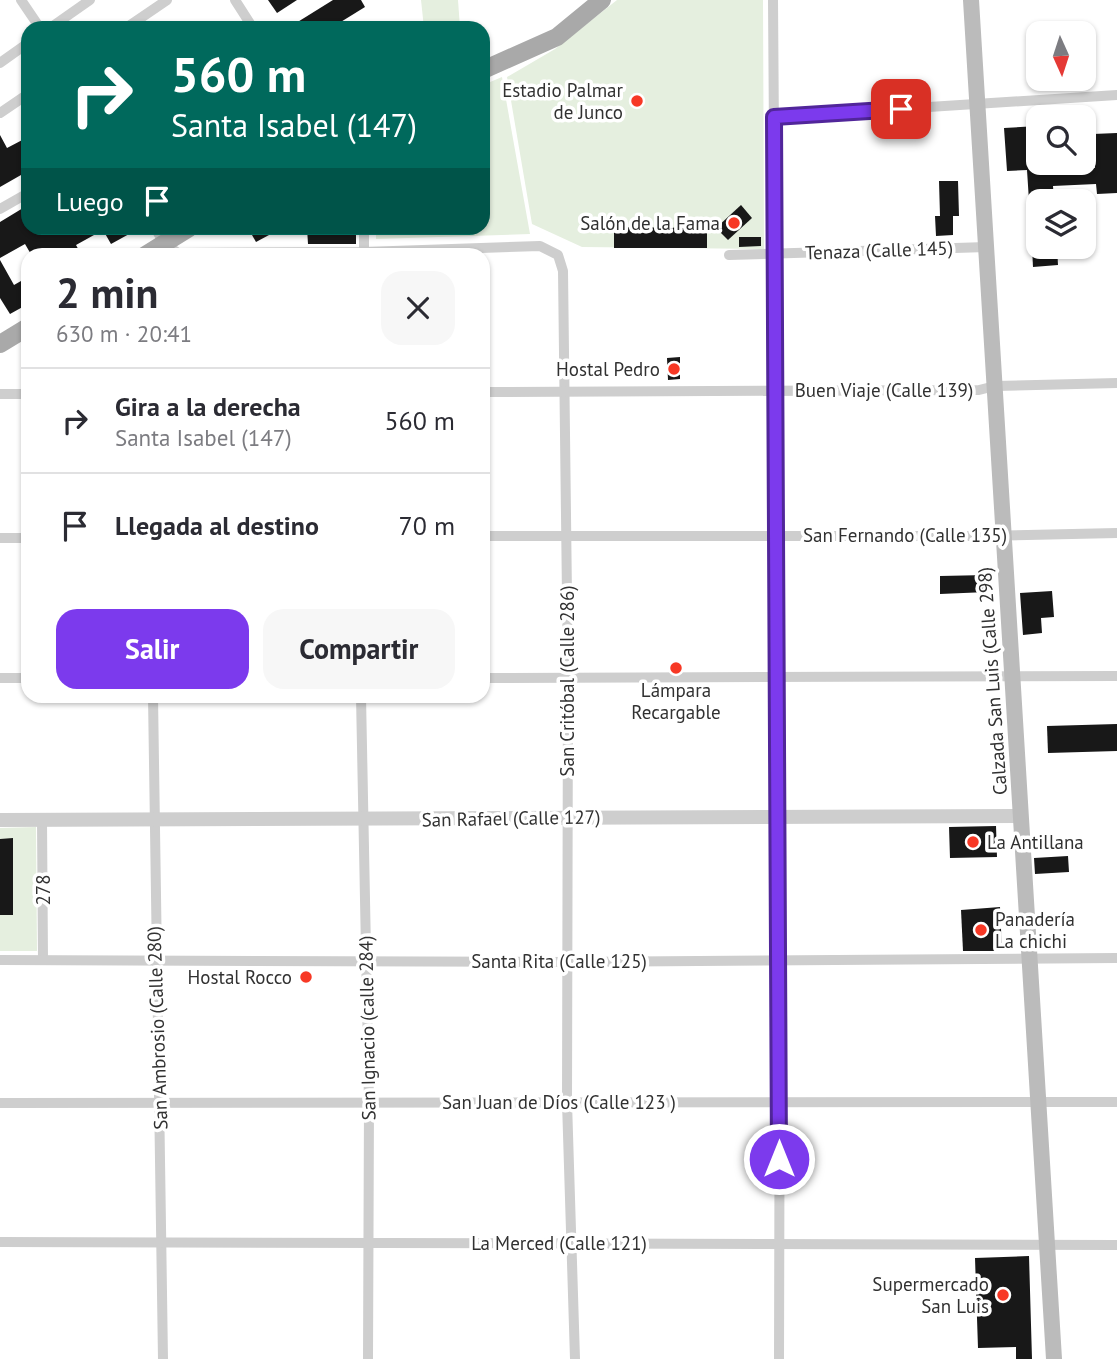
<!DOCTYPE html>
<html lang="es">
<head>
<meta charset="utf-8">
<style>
  :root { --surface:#fff; --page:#f7f7f7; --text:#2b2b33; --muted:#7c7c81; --line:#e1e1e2; --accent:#7c3aed }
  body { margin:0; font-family:"PT Sans",sans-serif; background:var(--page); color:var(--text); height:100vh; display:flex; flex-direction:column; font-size:26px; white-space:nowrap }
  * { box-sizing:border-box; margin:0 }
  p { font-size:23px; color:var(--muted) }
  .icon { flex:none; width:38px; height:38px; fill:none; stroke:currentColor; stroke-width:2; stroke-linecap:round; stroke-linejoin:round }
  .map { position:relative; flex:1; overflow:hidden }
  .sheet { position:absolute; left:21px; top:248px; width:469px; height:455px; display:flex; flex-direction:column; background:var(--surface); border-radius:21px; box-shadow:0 2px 5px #0004 }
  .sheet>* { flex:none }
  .top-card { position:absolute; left:21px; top:21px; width:469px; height:214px; border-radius:21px; box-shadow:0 2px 5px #0004; background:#00695c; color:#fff; overflow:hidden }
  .needle { width:46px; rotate:177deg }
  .fabs { position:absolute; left:1026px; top:21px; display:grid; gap:14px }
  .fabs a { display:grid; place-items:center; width:70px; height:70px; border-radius:14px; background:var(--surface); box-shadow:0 2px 5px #0004; font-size:35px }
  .pin { position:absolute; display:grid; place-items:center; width:60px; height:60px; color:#fff; margin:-30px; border-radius:14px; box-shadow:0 4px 10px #0006 }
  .me { position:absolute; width:77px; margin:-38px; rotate:0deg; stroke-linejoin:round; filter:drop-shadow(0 0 5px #0008) }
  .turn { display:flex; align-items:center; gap:24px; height:147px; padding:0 35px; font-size:32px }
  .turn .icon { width:91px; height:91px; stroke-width:2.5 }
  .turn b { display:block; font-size:49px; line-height:60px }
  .then { display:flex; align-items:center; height:66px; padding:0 35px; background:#0003; gap:14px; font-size:26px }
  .round { display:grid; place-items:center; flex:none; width:74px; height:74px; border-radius:21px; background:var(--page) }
  .headline { display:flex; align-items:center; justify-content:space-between; height:119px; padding:0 35px }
  h1 { font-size:42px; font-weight:700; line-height:52px }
  .cta { display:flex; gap:14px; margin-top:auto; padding:14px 35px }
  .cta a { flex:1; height:80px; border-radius:21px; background:var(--accent); color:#fff; font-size:28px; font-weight:700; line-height:80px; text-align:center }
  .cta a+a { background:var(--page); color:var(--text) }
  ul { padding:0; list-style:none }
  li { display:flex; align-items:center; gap:21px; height:105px; padding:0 35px; border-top:2px solid var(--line) }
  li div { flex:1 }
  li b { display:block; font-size:26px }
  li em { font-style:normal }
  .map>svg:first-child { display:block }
</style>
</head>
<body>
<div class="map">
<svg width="1117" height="1359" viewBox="0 0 1117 1359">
  <rect width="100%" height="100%" fill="#fff"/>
  <!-- green -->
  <g fill="#e5efdf">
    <path d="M 421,0 L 458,0 L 460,28 L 424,28 Z"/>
    <path d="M 617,0 L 763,0 L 764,249 L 582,247 L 532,224 L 507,77 L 555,49 Z"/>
    <path d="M 502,77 L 530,234 L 376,239 L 376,228 L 483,228 L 483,85 Z"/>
    <path d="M 36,827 L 37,951 L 0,951 L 0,828 Z"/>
  </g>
  <!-- building -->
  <g fill="#181818">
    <path d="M 268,0 L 297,0 L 277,13 Z"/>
    <path d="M 333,0 L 361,0 L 365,7 L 331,28 L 288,28 Z"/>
    <path d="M 1038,126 L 1038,163 L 1052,163 L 1052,171 L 1095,168 L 1093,134 L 1117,133 L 1117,193 L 1097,194 L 1096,184 L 1053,186 L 1054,201 L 1029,201 L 1027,170 L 1007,171 L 1004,128 Z"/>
    <path d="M 0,135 L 7,148 L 28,137 L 28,171 L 0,187 Z"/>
    <path d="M 939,181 L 958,181 L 959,216 L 953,216 L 953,235 L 936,236 L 935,216 L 940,216 Z"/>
    <path d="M 28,205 L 28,228 L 140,228 L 111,244 L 103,230 L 76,245 L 82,256 L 32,256 L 25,244 L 0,258 L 0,222 Z"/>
    <path d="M 741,205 L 752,218 L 728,240 L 716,228 Z"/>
    <path d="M 614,227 L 707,228 L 707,248 L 614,248 Z"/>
    <path d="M 248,228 L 282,228 L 256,242 Z"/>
    <path d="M 307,228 L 356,228 L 356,244 L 308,244 Z"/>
    <path d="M 739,237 L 761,237 L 761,246 L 739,247 Z"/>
    <path d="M 1032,247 L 1057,247 L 1058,265 L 1033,267 Z"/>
    <path d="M 0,260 L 14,285 L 28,277 L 28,304 L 10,314 L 0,298 Z"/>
    <path d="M 680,357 L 680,379 L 668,380 L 667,358 Z"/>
    <path d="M 987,575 L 987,592 L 940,594 L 940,576 Z"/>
    <path d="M 1052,591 L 1054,617 L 1041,618 L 1042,633 L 1023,635 L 1020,593 Z"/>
    <path d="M 1117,724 L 1117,751 L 1048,753 L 1047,726 Z"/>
    <path d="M 996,826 L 997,857 L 950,858 L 949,827 Z"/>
    <path d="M 13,838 L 13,915 L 0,915 L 0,839 Z"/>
    <path d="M 1068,856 L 1069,872 L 1035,874 L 1034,858 Z"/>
    <path d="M 1000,907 L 1002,951 L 963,951 L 961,910 Z"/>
    <path d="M 1029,1256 L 1032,1359 L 1016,1359 L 1016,1347 L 978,1348 L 975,1258 Z"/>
  </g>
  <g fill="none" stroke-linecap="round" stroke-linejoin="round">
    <!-- minor -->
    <g stroke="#cecece" stroke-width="10">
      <path d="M 21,0 L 40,28"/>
      <path d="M 235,0 L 253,28"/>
      <path d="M 773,0 L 780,959 L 779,1359"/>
      <path d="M 50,28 L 90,0"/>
      <path d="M 126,28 L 167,0"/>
      <path d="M 0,63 L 28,43"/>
      <path d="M 0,113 L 28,94"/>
      <path d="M 774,117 L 1117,95"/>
      <path d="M 0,209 L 28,193"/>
      <path d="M 155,228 L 164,243 L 178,253 L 364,252 L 540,246 L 558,255 L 563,271 L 568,678 L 567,1102 L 575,1359"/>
      <path d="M 729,255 L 987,247"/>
      <path d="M 364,256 L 364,228"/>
      <path d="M 483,392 L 979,390 L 995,386 L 1117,383"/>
      <path d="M 0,394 L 28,394"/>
      <path d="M 483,536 L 980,536 L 1117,533"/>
      <path d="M 0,538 L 28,538"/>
      <path d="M 0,678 L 28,678"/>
      <path d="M 483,678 L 1117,676"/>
      <path d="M 153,696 L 163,1359"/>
      <path d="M 361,696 L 369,1103 L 368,1359"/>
      <path d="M 42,820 L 43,960"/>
      <path d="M 0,960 L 567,962 L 1117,958"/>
      <path d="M 0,1103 L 1117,1102"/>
      <path d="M 0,1242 L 1117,1245"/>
    </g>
    <!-- tertiary -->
    <path stroke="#cecece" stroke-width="14" d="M 0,820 L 1021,816"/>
    <!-- secondary -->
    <path stroke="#bbb" stroke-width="16" d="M 971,0 L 1054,1359"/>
    <!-- primary -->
    <g stroke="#a9a9a9" stroke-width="18">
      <path d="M 483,70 L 557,37 L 602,0"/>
      <path d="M 144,256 L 189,228"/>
      <path d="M 0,344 L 28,327"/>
    </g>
  </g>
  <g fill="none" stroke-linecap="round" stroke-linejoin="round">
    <!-- route casing -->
    <g stroke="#51269a" stroke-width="18">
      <path id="route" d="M 779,1159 L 774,117 L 901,109"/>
    </g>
    <!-- route -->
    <use href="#route" stroke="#7c3aed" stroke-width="12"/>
  </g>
  <!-- markers -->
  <g fill="#f73825" stroke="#fff" stroke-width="2.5">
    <circle cx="637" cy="101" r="7"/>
    <circle cx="734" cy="223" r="7"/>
    <circle cx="674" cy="369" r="7"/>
    <circle cx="676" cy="668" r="7"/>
    <circle cx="973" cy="842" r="7"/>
    <circle cx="981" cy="930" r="7"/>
    <circle cx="306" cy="977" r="7"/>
    <circle cx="1003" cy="1295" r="7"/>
  </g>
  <g text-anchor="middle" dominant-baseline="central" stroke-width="7" stroke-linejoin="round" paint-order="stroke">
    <!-- poi labels -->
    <g font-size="19" fill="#313131" stroke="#fff" text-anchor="end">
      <text x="623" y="90">Estadio Palmar<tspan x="623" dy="22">de Junco</tspan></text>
      <text x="720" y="223">Salón de la Fama</text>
      <text x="660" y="369">Hostal Pedro</text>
      <text x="676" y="690" text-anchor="middle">Lámpara<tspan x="676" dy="22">Recargable</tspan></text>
      <text x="987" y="842" text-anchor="start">La Antillana</text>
      <text x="995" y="919" text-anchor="start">Panadería<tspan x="995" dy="22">La chichi</tspan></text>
      <text x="292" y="977">Hostal Rocco</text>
      <text x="989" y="1284">Supermercado<tspan x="989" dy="22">San Luis</tspan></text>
    </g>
    <!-- street labels -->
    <g font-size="19" fill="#313131" stroke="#fff">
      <text transform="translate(879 250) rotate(-2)">Tenaza (Calle 145)</text>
      <text x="884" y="390">Buen Viaje (Calle 139)</text>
      <text x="905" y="535">San Fernando (Calle 135)</text>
      <text transform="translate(567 681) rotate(-90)">San Critóbal (Calle 286)</text>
      <text transform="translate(992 681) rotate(-94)">Calzada San Luis (Calle 298)</text>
      <text transform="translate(511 818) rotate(-1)">San Rafael (Calle 127)</text>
      <text transform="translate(43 890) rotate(-90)">278</text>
      <text x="559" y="961">Santa Rita (Calle 125)</text>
      <text transform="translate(157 1028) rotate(-92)">San Ambrosio (Calle 280)</text>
      <text transform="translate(367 1028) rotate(-91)">San Ignacio (calle 284)</text>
      <text x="559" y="1102">San Juan de Díos (Calle 123 )</text>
      <text x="559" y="1243">La Merced (Calle 121)</text>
    </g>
  </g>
</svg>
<div class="fabs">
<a><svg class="needle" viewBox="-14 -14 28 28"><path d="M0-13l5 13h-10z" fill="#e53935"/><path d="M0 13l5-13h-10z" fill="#7c7c81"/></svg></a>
<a><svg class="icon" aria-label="search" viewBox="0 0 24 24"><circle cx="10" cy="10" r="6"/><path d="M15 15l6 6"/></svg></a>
<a><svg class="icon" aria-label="layers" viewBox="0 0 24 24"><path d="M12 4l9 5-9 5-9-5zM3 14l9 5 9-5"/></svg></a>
</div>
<div class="pin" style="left:901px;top:109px;background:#d93025"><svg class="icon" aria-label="arrive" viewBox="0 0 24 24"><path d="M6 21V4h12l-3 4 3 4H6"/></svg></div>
<svg class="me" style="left:779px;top:1159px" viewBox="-20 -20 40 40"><circle r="17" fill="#7c3aed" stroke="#fff" stroke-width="3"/><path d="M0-11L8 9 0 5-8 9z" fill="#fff"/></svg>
<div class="top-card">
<div class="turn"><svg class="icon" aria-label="right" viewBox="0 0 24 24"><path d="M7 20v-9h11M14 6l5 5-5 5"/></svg><div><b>560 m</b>Santa Isabel (147)</div></div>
<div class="then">Luego<svg class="icon" aria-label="arrive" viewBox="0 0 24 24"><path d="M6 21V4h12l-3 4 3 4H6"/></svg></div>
</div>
<section class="sheet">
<div class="headline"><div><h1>2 min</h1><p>630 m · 20:41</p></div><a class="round"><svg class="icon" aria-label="close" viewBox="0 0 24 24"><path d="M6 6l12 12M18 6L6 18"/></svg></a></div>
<ul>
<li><svg class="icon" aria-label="right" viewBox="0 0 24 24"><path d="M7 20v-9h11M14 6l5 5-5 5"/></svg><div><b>Gira a la derecha</b><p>Santa Isabel (147)</p></div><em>560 m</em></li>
<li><svg class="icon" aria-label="arrive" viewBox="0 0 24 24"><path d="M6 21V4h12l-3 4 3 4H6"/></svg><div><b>Llegada al destino</b></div><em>70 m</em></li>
</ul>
<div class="cta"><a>Salir</a><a>Compartir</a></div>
</section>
</div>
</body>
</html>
